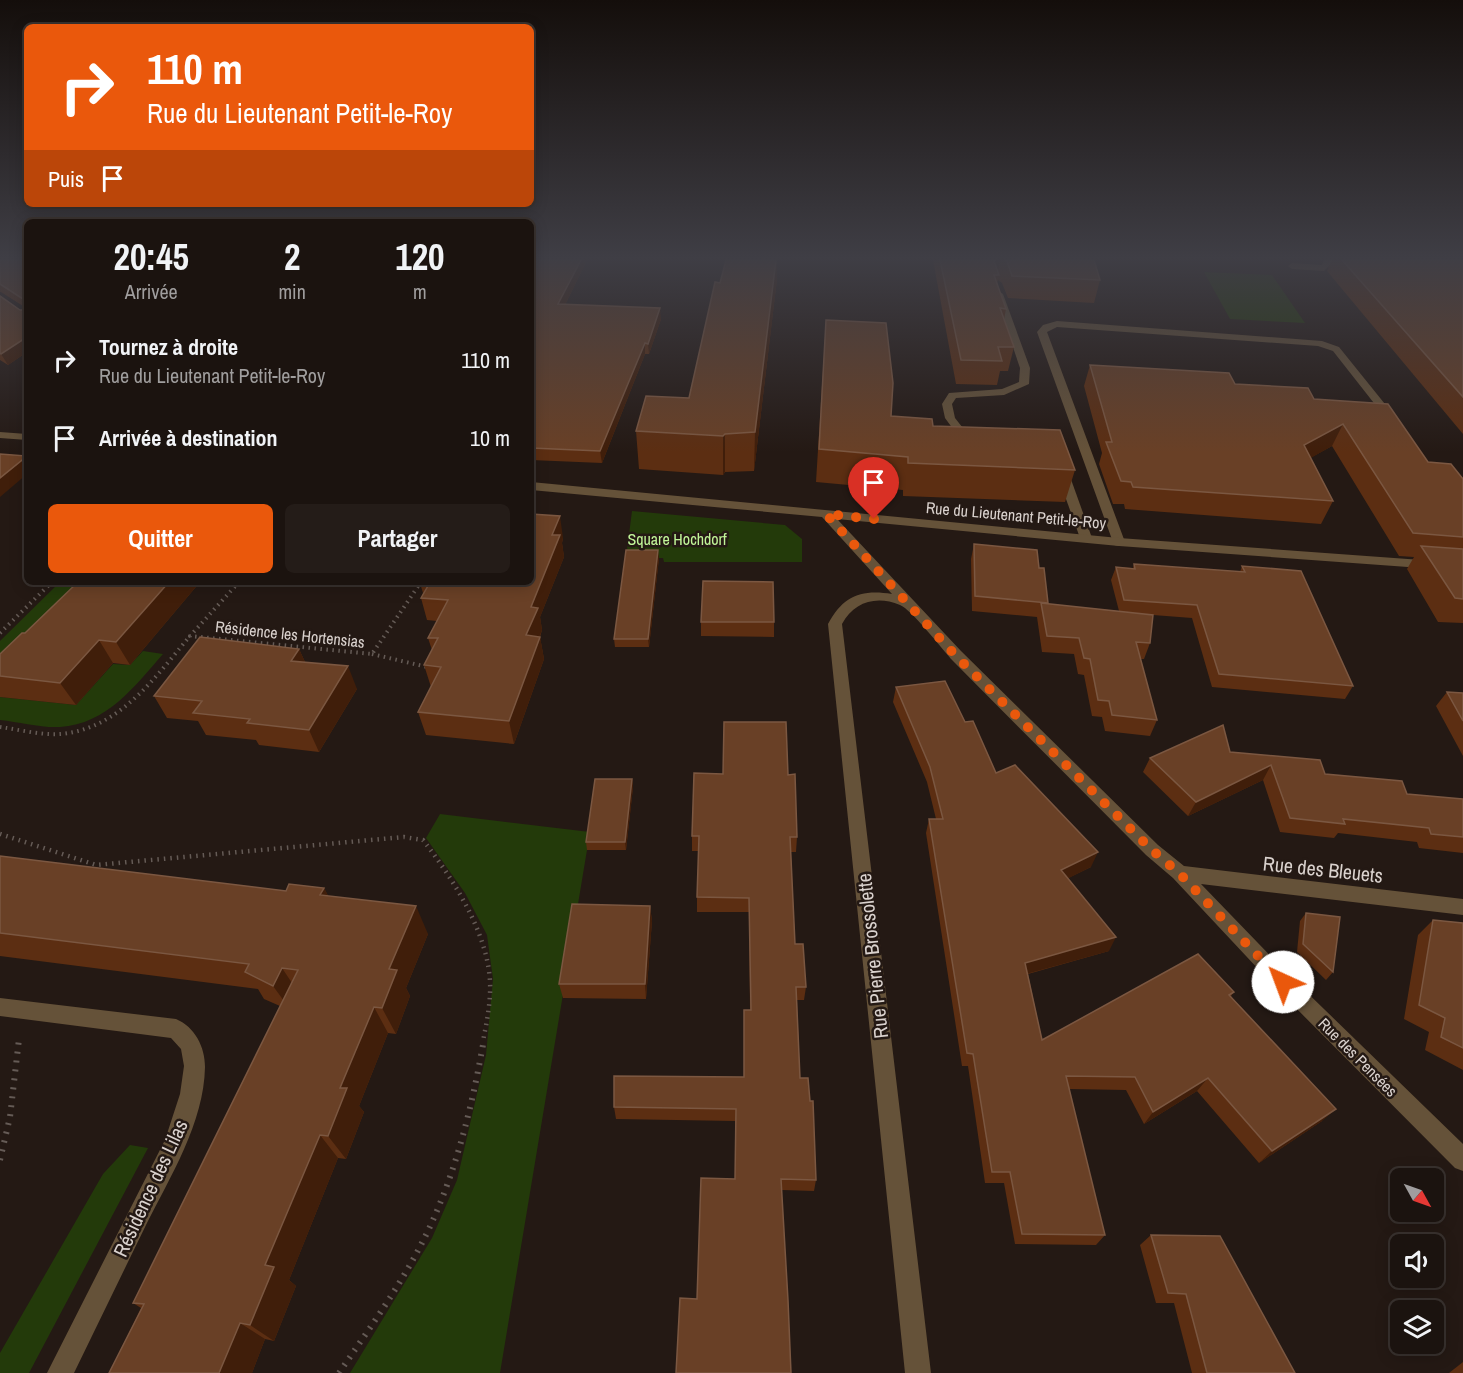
<!DOCTYPE html>
<html lang="fr">
<head>
<meta charset="utf-8">
<style>
  :root { --surface:#1b130f; --page:#241c18; --text:#f1f3f6; --muted:#a09e9e; --line:#39322f; --accent:#ea580c }
  body { margin:0; font-family:"Archivo Narrow",sans-serif; background:var(--page); color:var(--text); height:100vh; display:flex; flex-direction:column; font-size:22px; white-space:nowrap }
  * { box-sizing:border-box; margin:0 }
  p { font-size:20px; color:var(--muted) }
  .icon { flex:none; width:33px; height:33px; fill:none; stroke:currentColor; stroke-width:2; stroke-linecap:round; stroke-linejoin:round }
  .map { position:relative; flex:1; overflow:hidden }
  .side { position:absolute; left:24px; top:219px; width:510px; height:366px; display:flex; flex-direction:column; background:var(--surface); border-radius:9px; box-shadow:0 3px 15px #0003,0 0 0 2px var(--line) }
  .side>* { flex:none }
  .top-card { position:absolute; left:24px; top:24px; width:510px; height:183px; border-radius:9px; box-shadow:0 3px 15px #0003,0 0 0 2px var(--line); background:#ea580c; color:#fff; overflow:hidden }
  .needle { width:39px; rotate:130deg }
  .buttons { position:absolute; left:1390px; top:1168px; display:grid; gap:12px }
  .buttons a { display:grid; place-items:center; width:54px; height:54px; border-radius:9px; background:var(--surface); box-shadow:0 3px 15px #0003,0 0 0 2px var(--line); font-size:30px }
  .pin { position:absolute; display:grid; place-items:center; width:51px; height:51px; color:#fff; margin:-62px -26px; border-radius:50% 50% 50% 0; rotate:-45deg; box-shadow:0 0 6px #0007 }
  .pin .icon { rotate:45deg }
  .me { position:absolute; width:66px; margin:-33px; rotate:317deg; stroke-linejoin:round; filter:drop-shadow(0 0 4px #0008) }
  .turn { display:flex; align-items:center; gap:21px; height:126px; padding:0 24px; font-size:27px }
  .turn .icon { width:78px; height:78px; stroke-width:2.5 }
  .turn b { display:block; font-size:42px; line-height:51px }
  .then { display:flex; align-items:center; height:57px; padding:0 24px; background:#0003; gap:12px; font-size:22px }
  .eta { display:flex; justify-content:space-evenly; align-items:center; height:102px; text-align:center }
  .eta b { font-size:36px; font-weight:700; line-height:42px }
  .action { display:flex; gap:12px; margin-top:auto; padding:12px 24px }
  .action a { flex:1; height:69px; border-radius:9px; background:var(--accent); color:#fff; font-size:24px; font-weight:700; line-height:69px; text-align:center }
  .action a+a { background:var(--page); color:var(--text) }
  ul { padding:0; list-style:none }
  li { display:flex; align-items:center; gap:18px; height:78px; padding:0 24px }
  li div { flex:1 }
  li b { display:block; font-size:22px }
  li em { font-style:normal }
  .map>svg:first-child { display:block }
</style>
</head>
<body>
<div class="map">
<svg width="1463" height="1373" viewBox="0 0 1463 1373">
  <rect width="100%" height="100%" fill="#241914"/>
  <!-- green -->
  <g fill="#233a0a">
    <path d="M 1204,272 L 1272,275 L 1305,323 L 1230,319 Z"/>
    <path d="M 632,511 L 785,525 L 802,539 L 802,562 L 664,562 L 663,558 L 626,558 Z"/>
    <path d="M 60,582 L 115,582 L 0,694 L 0,641 Z"/>
    <path d="M 143,651 L 163,654 C 135,686 107,724 60,727 C 41,728 19,722 0,720 L 0,697 L 76,705 L 113,664 L 130,665 Z"/>
    <path d="M 440,814 L 590,832 L 587,850 L 500,1373 L 350,1373 L 432,1238 L 457,1180 L 486,1055 L 493,979 L 487,935 L 465,893 L 426,838 Z"/>
    <path d="M 130,1145 L 148,1148 L 29,1373 L 0,1373 L 0,1353 L 103,1174 Z"/>
  </g>
  <g fill="none" stroke-linecap="round" stroke-linejoin="round">
    <!-- path-far2 -->
    <g stroke="#655b56" stroke-width="4" stroke-dasharray="1.5 4.5" stroke-linecap="butt">
      <path d="M 239,582 L 190,636 L 372,654 L 421,582"/>
      <path d="M 0,633 L 52,582"/>
      <path d="M 372,654 L 427,667"/>
      <path d="M 0,727 C 22,730 47,737 69,733 C 123,724 157,675 190,636"/>
    </g>
    <!-- path-far1 -->
    <path stroke="#655b56" stroke-width="4.5" stroke-dasharray="1.5 5" stroke-linecap="butt" d="M 0,834 L 96,865 L 404,837 L 423,840 C 453,879 487,931 490,981 C 491,1001 487,1021 483,1041"/>
    <!-- path -->
    <g stroke="#655b56" stroke-width="6" stroke-dasharray="2 7" stroke-linecap="butt">
      <path d="M 0,1160 L 10,1117 L 19,1039"/>
      <path d="M 339,1373 C 369,1329 401,1285 425,1237 C 456,1174 472,1107 484,1039"/>
    </g>
    <!-- lane -->
    <g fill="#655239" fill-rule="evenodd">
      <path d="M 1324,259 L 1332,259 L 1333,262 L 1324,271 L 1292,269 L 1288,266 L 1292,263 L 1322,265 Z"/>
      <path d="M 999,291 L 1003,294 L 1030,368 L 1029,384 L 1004,395 L 956,398 L 952,404 L 955,418 L 974,442 L 968,445 L 964,444 L 945,418 L 942,404 L 949,393 L 1002,389 L 1019,382 L 1020,368 L 995,294 Z"/>
      <path d="M 1057,321 L 1322,341 L 1339,347 L 1397,419 L 1396,421 L 1388,421 L 1333,351 L 1318,346 L 1057,327 L 1047,332 L 1125,542 L 1119,546 L 1114,545 L 1037,332 L 1043,325 Z"/>
      <path d="M 1062,468 L 1068,471 L 1092,538 L 1090,541 L 1086,542 L 1080,538 L 1056,471 Z"/>
      <path d="M 0,998 L 176,1019 C 195,1027 205,1047 205,1067 C 204,1123 170,1177 146,1225 C 122,1274 98,1324 74,1373 L 47,1373 L 165,1140 L 180,1094 L 184,1066 L 181,1049 L 171,1038 L 0,1016 Z"/>
    </g>
    <!-- street -->
    <g fill="#655239" fill-rule="evenodd">
      <path d="M 0,432 L 27,434 L 27,440 L 0,438 Z"/>
      <path d="M 531,482 L 1119,538 L 1463,563 L 1463,571 L 1119,546 L 837,519 L 961,651 L 1158,845 L 1184,866 L 1463,899 L 1463,915 L 1201,884 L 1290,976 L 1463,1144 L 1463,1171 L 1455,1168 L 1276,988 L 1173,878 L 1146,855 C 1082,790 1017,726 953,661 C 942,649 911,609 900,605 C 876,595 854,602 842,624 L 931,1373 L 905,1373 L 828,624 C 843,596 861,589 892,594 L 822,517 L 531,490 Z"/>
    </g>
  </g>
  <!-- wall -->
  <g fill="#5c2e12">
    <path d="M 0,260 L 27,260 L 27,352 L 8,365 L 0,360 L 0,296 L 20,310 L 23,310 L 23,306 L 1,292 L 0,292 Z"/>
    <path d="M 531,260 L 587,260 L 565,305 L 661,319 L 649,354 L 645,354 L 602,463 L 531,460 Z"/>
    <path d="M 776,260 L 777,260 L 777,279 L 754,471 L 725,472 L 723,475 L 639,469 L 636,431 L 689,398 L 720,283 Z"/>
    <path d="M 933,260 L 1094,260 L 1100,280 L 1094,303 L 1008,298 L 1002,283 L 998,280 L 997,283 L 1006,309 L 1004,320 L 1014,347 L 1008,371 L 1000,371 L 997,385 L 956,384 Z"/>
    <path d="M 1332,260 L 1463,260 L 1463,434 L 1327,271 Z"/>
    <path d="M 826,320 L 891,416 L 933,426 L 1075,470 L 1065,502 L 903,496 L 903,490 L 816,482 Z"/>
    <path d="M 1090,365 L 1235,384 L 1314,399 L 1428,462 L 1462,478 L 1463,477 L 1463,623 L 1438,622 L 1407,569 L 1414,557 L 1399,556 L 1332,446 L 1310,458 L 1333,501 L 1321,524 L 1125,509 L 1124,504 L 1113,504 L 1099,464 L 1102,453 L 1084,386 Z"/>
    <path d="M 563,538 L 562,543 L 564,557 L 540,617 L 542,630 L 540,637 L 544,659 L 514,744 L 426,735 L 418,712 L 431,687 L 424,665 L 432,650 L 428,638 L 437,621 L 427,620 L 421,598 L 423,593 L 420,583 Z"/>
    <path d="M 974,544 L 1039,568 L 1047,604 L 1119,611 L 1111,580 L 1116,567 L 1133,568 L 1134,564 L 1240,572 L 1242,566 L 1353,686 L 1345,699 L 1212,687 L 1192,618 L 1153,615 L 1150,643 L 1144,659 L 1140,659 L 1157,720 L 1150,736 L 1105,731 L 1102,717 L 1092,716 L 1084,675 L 1078,674 L 1074,654 L 1042,652 L 1037,617 L 972,611 L 971,559 Z"/>
    <path d="M 659,558 L 649,647 L 615,647 L 614,639 Z"/>
    <path d="M 200,582 L 130,665 L 113,663 L 76,705 L 0,697 L 0,654 L 25,633 Z"/>
    <path d="M 701,622 L 774,622 L 774,637 L 701,636 Z"/>
    <path d="M 299,649 L 305,662 L 357,689 L 319,752 L 259,745 L 256,740 L 206,735 L 198,721 L 167,718 L 154,696 Z"/>
    <path d="M 896,687 L 965,722 L 996,773 L 1091,867 L 1068,878 L 1109,951 L 1028,974 L 1042,1040 L 1234,992 L 1231,996 L 1322,1121 L 1259,1163 L 1197,1091 L 1144,1124 L 1126,1090 L 1069,1089 L 1105,1235 L 1096,1245 L 1015,1244 L 1004,1183 L 985,1183 L 968,1066 L 962,1066 L 926,833 L 929,819 L 936,819 L 927,782 L 893,702 Z"/>
    <path d="M 1447,692 L 1463,693 L 1463,756 L 1436,706 Z"/>
    <path d="M 1230,752 L 1407,794 L 1463,799 L 1463,853 L 1419,848 L 1417,842 L 1338,833 L 1334,838 L 1280,832 L 1263,780 L 1188,816 L 1143,772 L 1150,758 Z"/>
    <path d="M 788,775 L 797,837 L 796,852 L 791,852 L 795,944 L 806,987 L 804,1000 L 797,1000 L 800,1078 L 816,1180 L 814,1191 L 782,1190 L 697,1299 L 735,1179 L 735,1121 L 616,1119 L 614,1107 L 744,1077 L 750,1010 L 749,912 L 697,912 L 697,897 L 699,851 L 692,851 L 692,836 Z"/>
    <path d="M 632,779 L 633,787 L 626,850 L 587,850 L 586,842 Z"/>
    <path d="M 0,856 L 286,891 L 324,888 L 328,896 L 428,934 L 406,988 L 410,996 L 396,1034 L 388,1033 L 359,1106 L 364,1112 L 346,1159 L 338,1158 L 289,1280 L 296,1286 L 274,1341 L 265,1339 L 252,1373 L 109,1373 L 141,1308 L 133,1303 L 280,1006 L 264,999 L 258,989 L 0,956 Z"/>
    <path d="M 650,906 L 652,921 L 646,999 L 563,998 L 559,984 Z"/>
    <path d="M 1306,913 L 1333,972 L 1326,980 L 1297,952 L 1300,921 Z"/>
    <path d="M 1433,920 L 1463,923 L 1463,1070 L 1425,1050 L 1429,1032 L 1404,1019 L 1418,935 Z"/>
    <path d="M 1151,1235 L 1295,1373 L 1192,1373 L 1174,1303 L 1156,1303 L 1140,1245 Z"/>
    <path d="M 1463,1362 L 1463,1373 L 1449,1373 Z"/>
  </g>
  <!-- shaded-wall -->
  <g fill="#401e0a">
    <path d="M 581,260 L 587,260 L 560,315 L 558,304 Z"/>
    <path d="M 776,260 L 777,260 L 777,279 L 754,471 L 755,432 Z"/>
    <path d="M 996,260 L 1000,260 L 997,275 L 994,275 L 994,261 Z"/>
    <path d="M 660,308 L 661,319 L 649,354 L 648,344 Z"/>
    <path d="M 27,337 L 27,352 L 8,365 L 1,354 Z"/>
    <path d="M 645,343 L 645,354 L 602,463 L 600,451 Z"/>
    <path d="M 1343,424 L 1332,446 L 1293,468 L 1304,445 Z"/>
    <path d="M 725,434 L 725,472 L 723,475 L 723,436 Z"/>
    <path d="M 27,456 L 27,474 L 0,497 L 0,478 Z"/>
    <path d="M 560,516 L 563,538 L 562,543 L 564,557 L 540,617 L 542,630 L 531,658 L 526,635 L 531,607 L 552,535 Z"/>
    <path d="M 658,550 L 659,558 L 649,647 L 648,639 Z"/>
    <path d="M 169,582 L 200,582 L 130,665 L 116,642 Z"/>
    <path d="M 540,637 L 544,659 L 514,744 L 509,721 Z"/>
    <path d="M 99,640 L 113,663 L 76,705 L 60,683 Z"/>
    <path d="M 299,649 L 309,671 L 291,661 Z"/>
    <path d="M 348,666 L 357,689 L 319,752 L 309,730 Z"/>
    <path d="M 1271,765 L 1263,780 L 1188,816 L 1196,802 Z"/>
    <path d="M 632,779 L 633,787 L 626,850 L 625,842 Z"/>
    <path d="M 1098,852 L 1091,867 L 1055,885 L 1061,870 Z"/>
    <path d="M 324,888 L 339,916 L 320,895 Z"/>
    <path d="M 416,906 L 428,934 L 406,988 L 410,996 L 396,1034 L 382,1008 L 389,969 Z"/>
    <path d="M 650,906 L 652,921 L 646,999 L 645,984 Z"/>
    <path d="M 1116,937 L 1109,951 L 1019,976 L 1025,963 Z"/>
    <path d="M 282,968 L 300,995 L 292,1012 L 273,986 Z"/>
    <path d="M 374,1007 L 388,1033 L 359,1106 L 364,1112 L 346,1159 L 328,1136 L 340,1088 Z"/>
    <path d="M 1208,1078 L 1197,1091 L 1144,1124 L 1153,1112 Z"/>
    <path d="M 1336,1109 L 1322,1121 L 1259,1163 L 1272,1151 Z"/>
    <path d="M 320,1135 L 338,1158 L 289,1280 L 296,1286 L 274,1341 L 250,1325 L 265,1265 Z"/>
    <path d="M 240,1323 L 265,1339 L 252,1373 L 219,1373 Z"/>
  </g>
  <!-- building -->
  <g fill="#694026" stroke="#7b5741" stroke-width="1.5">
    <path d="M 0,260 L 27,260 L 27,337 L 1,354 L 0,353 L 0,296 L 20,310 L 23,310 L 23,299 L 0,284 Z"/>
    <path d="M 531,260 L 581,260 L 558,304 L 660,308 L 648,344 L 645,343 L 600,451 L 531,448 Z"/>
    <path d="M 726,260 L 776,260 L 755,432 L 725,434 L 723,436 L 636,431 L 646,396 L 689,398 L 715,282 L 720,283 Z"/>
    <path d="M 940,260 L 996,260 L 994,261 L 999,275 L 994,275 L 1006,309 L 1000,308 L 1014,347 L 998,347 L 1002,361 L 961,360 Z"/>
    <path d="M 1004,260 L 1094,260 L 1100,280 L 1012,276 L 1007,261 Z"/>
    <path d="M 1342,260 L 1463,260 L 1463,397 Z"/>
    <path d="M 826,320 L 886,323 L 893,383 L 891,416 L 932,419 L 933,426 L 1060,430 L 1075,470 L 908,463 L 908,457 L 819,449 Z"/>
    <path d="M 1090,365 L 1229,373 L 1235,384 L 1308,388 L 1314,399 L 1388,404 L 1428,462 L 1451,464 L 1463,479 L 1463,537 L 1413,533 L 1343,424 L 1304,445 L 1333,501 L 1133,487 L 1131,482 L 1121,481 L 1106,442 L 1112,442 Z"/>
    <path d="M 0,454 L 27,456 L 0,478 Z"/>
    <path d="M 531,514 L 560,516 L 552,535 L 560,535 L 531,607 L 538,608 L 526,635 L 540,637 L 509,721 L 418,712 L 441,667 L 424,665 L 438,638 L 428,638 L 448,600 L 421,598 L 429,584 L 420,583 L 421,582 L 531,582 Z"/>
    <path d="M 974,544 L 1037,550 L 1039,568 L 1044,568 L 1048,603 L 975,596 Z"/>
    <path d="M 1421,546 L 1463,549 L 1463,599 L 1455,598 Z"/>
    <path d="M 626,550 L 658,550 L 648,639 L 614,639 Z"/>
    <path d="M 1134,564 L 1245,572 L 1242,566 L 1301,571 L 1353,686 L 1219,674 L 1197,605 L 1124,600 L 1116,567 L 1135,569 Z"/>
    <path d="M 703,581 L 773,582 L 774,622 L 701,622 Z"/>
    <path d="M 78,582 L 169,582 L 116,642 L 99,640 L 60,683 L 0,676 L 0,654 L 22,633 L 25,633 Z"/>
    <path d="M 1041,603 L 1153,615 L 1150,643 L 1136,642 L 1157,720 L 1112,715 L 1109,701 L 1098,700 L 1090,659 L 1084,658 L 1079,638 L 1047,636 Z"/>
    <path d="M 200,637 L 299,649 L 291,661 L 348,666 L 309,730 L 247,723 L 250,719 L 193,713 L 202,701 L 154,696 Z"/>
    <path d="M 945,681 L 965,722 L 973,721 L 996,773 L 1015,765 L 1098,852 L 1061,870 L 1116,937 L 1025,963 L 1042,1040 L 1198,954 L 1234,992 L 1229,995 L 1336,1109 L 1272,1151 L 1208,1078 L 1153,1112 L 1135,1077 L 1066,1076 L 1105,1235 L 1022,1234 L 1010,1172 L 992,1172 L 973,1054 L 967,1053 L 929,819 L 943,819 L 930,767 L 896,687 Z"/>
    <path d="M 1447,692 L 1463,693 L 1463,721 Z"/>
    <path d="M 724,722 L 786,722 L 788,775 L 795,774 L 797,837 L 790,837 L 795,944 L 803,944 L 806,987 L 796,987 L 800,1078 L 808,1078 L 810,1101 L 813,1101 L 816,1180 L 781,1179 L 788,1300 L 791,1373 L 676,1373 L 680,1298 L 697,1299 L 701,1178 L 735,1179 L 736,1109 L 614,1107 L 614,1076 L 744,1077 L 744,1010 L 751,1010 L 749,898 L 697,897 L 699,836 L 692,836 L 694,773 L 723,774 Z"/>
    <path d="M 1223,725 L 1230,752 L 1320,760 L 1325,774 L 1402,781 L 1407,794 L 1463,799 L 1463,837 L 1431,834 L 1429,828 L 1343,819 L 1345,824 L 1290,818 L 1271,765 L 1196,802 L 1150,758 Z"/>
    <path d="M 595,779 L 632,779 L 625,842 L 586,842 Z"/>
    <path d="M 0,856 L 286,891 L 289,884 L 324,888 L 320,895 L 416,906 L 389,969 L 397,970 L 382,1008 L 374,1007 L 340,1088 L 347,1088 L 328,1136 L 320,1135 L 265,1265 L 274,1267 L 250,1325 L 240,1323 L 219,1373 L 109,1373 L 144,1304 L 133,1303 L 298,970 L 282,968 L 273,986 L 245,972 L 249,964 L 0,933 Z"/>
    <path d="M 572,904 L 650,906 L 645,984 L 559,984 Z"/>
    <path d="M 1306,913 L 1340,917 L 1333,972 L 1303,944 Z"/>
    <path d="M 1433,920 L 1463,923 L 1463,1048 L 1441,1037 L 1445,1018 L 1419,1005 Z"/>
    <path d="M 1151,1235 L 1220,1236 L 1295,1373 L 1207,1373 L 1186,1294 L 1168,1293 Z"/>
  </g>
  <!-- sky -->
  <linearGradient id="sky" x2="0" y2="1"><stop stop-color="#140e0b"/><stop offset="0.57" stop-color="#3f3e45"/><stop offset="1" stop-color="#3f3e45" stop-opacity="0"/></linearGradient>
  <rect width="1463" height="452" fill="url(#sky)"/>
  <g fill="none" stroke-linecap="round" stroke-linejoin="round">
    <!-- route -->
    <path stroke="#ea580c" stroke-width="10" stroke-dasharray="0 18" d="M 874,519 L 826,514 L 956,656 L 1152,850 L 1179,873 L 1283,982"/>
  </g>
  <g text-anchor="middle" dominant-baseline="central" stroke-width="5" stroke-linejoin="round" paint-order="stroke">
    <!-- street labels -->
    <g font-size="16" fill="#dad2ce" stroke="#241914">
      <text transform="translate(1016 515) rotate(5)">Rue du Lieutenant Petit-le-Roy</text>
      <text transform="translate(290 634) rotate(6)">Résidence les Hortensias</text>
      <text transform="translate(1358 1057) rotate(45)">Rue des Pensées</text>
    </g>
    <!-- park labels -->
    <g font-size="16" fill="#c1f598" stroke="#241914">
      <text x="677" y="539">Square Hochdorf</text>
    </g>
    <!-- near-street labels -->
    <g font-size="20" fill="#dad2ce" stroke="#241914">
      <text transform="translate(1323 869) rotate(6)">Rue des Bleuets</text>
      <text transform="translate(872 956) rotate(-96)">Rue Pierre Brossolette</text>
      <text transform="translate(150 1188) rotate(-65)">Résidence des Lilas</text>
    </g>
  </g>
</svg>
<div class="buttons">
<a><svg class="needle" viewBox="-14 -14 28 28"><path d="M0-13l5 13h-10z" fill="#e53935"/><path d="M0 13l5-13h-10z" fill="#a09e9e"/></svg></a>
<a><svg class="icon" aria-label="sound" viewBox="0 0 24 24"><path d="M4 9h4l5-4v14l-5-4H4zM17 9q2 3 0 6"/></svg></a>
<a><svg class="icon" aria-label="layers" viewBox="0 0 24 24"><path d="M12 4l9 5-9 5-9-5zM3 14l9 5 9-5"/></svg></a>
</div>
<div class="pin" style="left:874px;top:519px;background:#d93025"><svg class="icon" aria-label="arrive" viewBox="0 0 24 24"><path d="M6 21V4h12l-3 4 3 4H6"/></svg></div>
<svg class="me" style="left:1283px;top:982px" viewBox="-20 -20 40 40"><circle r="19" fill="#fff"/><path d="M0-13L10 11 0 6-10 11z" fill="#ea580c"/></svg>
<div class="top-card">
<div class="turn"><svg class="icon" aria-label="right" viewBox="0 0 24 24"><path d="M7 20v-9h11M14 6l5 5-5 5"/></svg><div><b>110 m</b>Rue du Lieutenant Petit-le-Roy</div></div>
<div class="then">Puis<svg class="icon" aria-label="arrive" viewBox="0 0 24 24"><path d="M6 21V4h12l-3 4 3 4H6"/></svg></div>
</div>
<section class="side">
<div class="eta">
<div><b>20:45</b><p>Arrivée</p></div>
<div><b>2</b><p>min</p></div>
<div><b>120</b><p>m</p></div>
</div>
<ul>
<li><svg class="icon" aria-label="right" viewBox="0 0 24 24"><path d="M7 20v-9h11M14 6l5 5-5 5"/></svg><div><b>Tournez à droite</b><p>Rue du Lieutenant Petit-le-Roy</p></div><em>110 m</em></li>
<li><svg class="icon" aria-label="arrive" viewBox="0 0 24 24"><path d="M6 21V4h12l-3 4 3 4H6"/></svg><div><b>Arrivée à destination</b></div><em>10 m</em></li>
</ul>
<div class="action"><a>Quitter</a><a>Partager</a></div>
</section>
</div>
</body>
</html>
